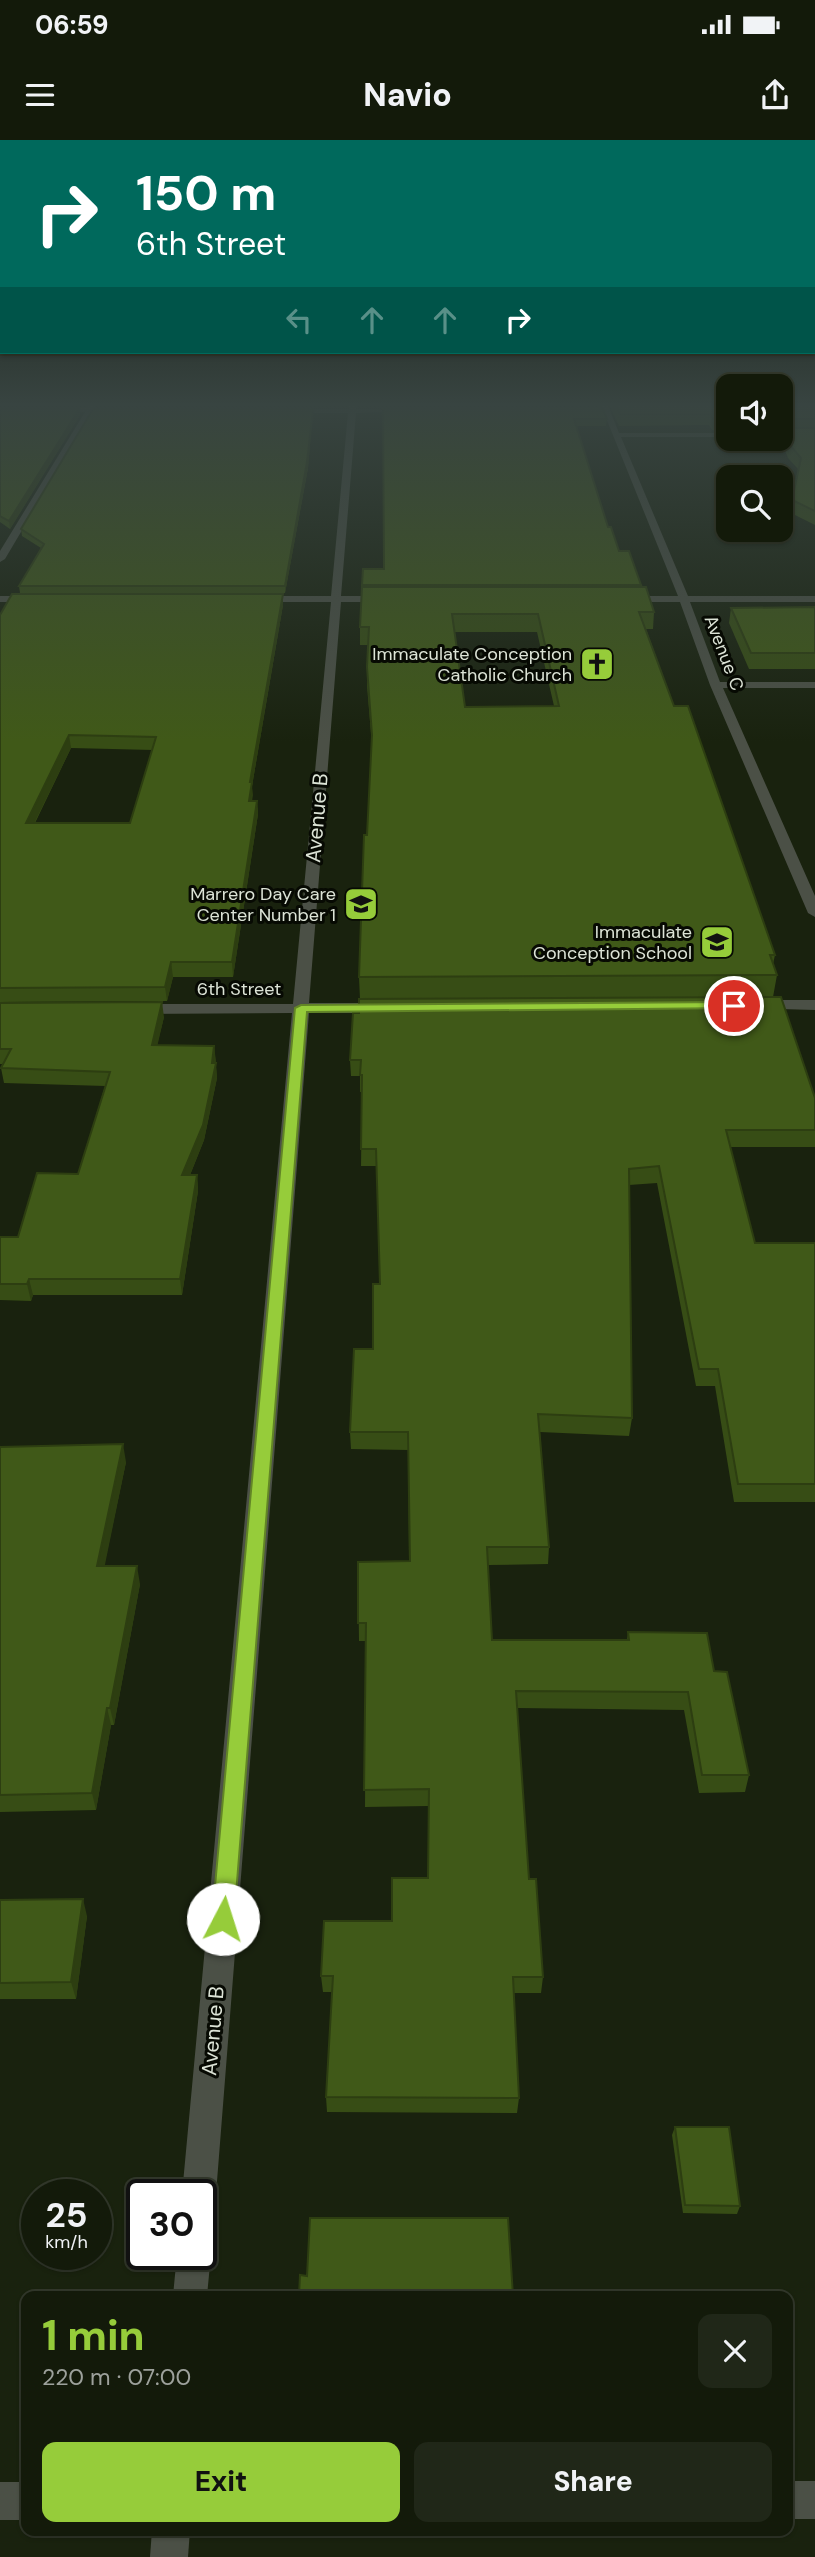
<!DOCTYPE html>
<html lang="en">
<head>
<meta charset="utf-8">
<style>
  :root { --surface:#131a0a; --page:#202718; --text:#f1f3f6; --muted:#9da19c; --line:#32382b; --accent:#96cc3a }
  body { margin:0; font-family:"DM Sans",sans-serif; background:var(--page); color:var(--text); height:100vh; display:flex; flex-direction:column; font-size:26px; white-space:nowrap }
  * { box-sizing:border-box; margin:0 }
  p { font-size:23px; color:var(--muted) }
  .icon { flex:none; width:38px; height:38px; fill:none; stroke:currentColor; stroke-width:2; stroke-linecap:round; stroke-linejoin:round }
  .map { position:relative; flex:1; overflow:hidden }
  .sheet { position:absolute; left:21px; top:2151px; width:772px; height:245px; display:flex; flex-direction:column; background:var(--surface); border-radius:14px; box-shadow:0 2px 5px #0004,0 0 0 2px var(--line) }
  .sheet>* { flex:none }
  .hud { position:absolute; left:0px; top:0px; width:816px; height:214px; box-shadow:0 2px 5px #0004,0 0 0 2px var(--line); background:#00695c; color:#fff; overflow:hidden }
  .fabs { position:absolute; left:716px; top:234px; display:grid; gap:14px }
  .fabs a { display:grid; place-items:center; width:77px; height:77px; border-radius:14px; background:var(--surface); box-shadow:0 2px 5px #0004,0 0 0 2px var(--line); font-size:35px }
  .speed { position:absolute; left:21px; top:2039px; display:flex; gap:14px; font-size:35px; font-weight:700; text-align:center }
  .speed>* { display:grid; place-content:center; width:91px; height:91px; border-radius:50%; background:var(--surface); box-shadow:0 2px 5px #0004,0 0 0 2px var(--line); line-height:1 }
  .speed small { font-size:18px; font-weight:400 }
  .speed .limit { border:4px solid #111; border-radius:10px; background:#fff; color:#111 }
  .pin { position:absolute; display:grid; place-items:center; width:60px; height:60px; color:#fff; margin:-30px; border:4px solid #fff; border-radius:50%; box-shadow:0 2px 7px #0007 }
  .me { position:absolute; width:77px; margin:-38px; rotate:5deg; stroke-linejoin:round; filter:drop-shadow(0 0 5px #0008) }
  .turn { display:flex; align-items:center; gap:24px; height:147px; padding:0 21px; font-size:32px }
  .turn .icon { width:91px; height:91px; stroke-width:2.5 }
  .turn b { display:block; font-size:49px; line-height:60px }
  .lanes { display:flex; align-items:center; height:66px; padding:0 21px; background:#0003; justify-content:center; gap:35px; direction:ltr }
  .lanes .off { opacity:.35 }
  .round { display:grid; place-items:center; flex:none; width:74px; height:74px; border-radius:14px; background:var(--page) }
  .overview { display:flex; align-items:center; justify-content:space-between; height:119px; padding:0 21px }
  h1 { font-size:42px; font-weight:800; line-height:52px; color:var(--accent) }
  .primary-button { display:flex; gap:14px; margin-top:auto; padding:14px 21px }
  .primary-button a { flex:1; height:80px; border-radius:14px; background:var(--accent); color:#111; font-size:28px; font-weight:800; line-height:80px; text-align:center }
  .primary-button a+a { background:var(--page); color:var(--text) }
  .status { display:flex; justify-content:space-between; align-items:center; height:49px; padding:0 35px; background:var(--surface); direction:ltr }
  .status svg { height:19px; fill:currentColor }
  header { display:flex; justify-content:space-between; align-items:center; height:91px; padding:0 21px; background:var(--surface); font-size:32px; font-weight:800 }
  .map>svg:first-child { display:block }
</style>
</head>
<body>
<div class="status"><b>06:59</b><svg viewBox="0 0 49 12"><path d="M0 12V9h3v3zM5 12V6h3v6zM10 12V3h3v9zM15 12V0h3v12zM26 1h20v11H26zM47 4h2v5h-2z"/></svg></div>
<header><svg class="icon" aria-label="menu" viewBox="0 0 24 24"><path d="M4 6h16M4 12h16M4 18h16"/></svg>Navio<svg class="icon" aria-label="share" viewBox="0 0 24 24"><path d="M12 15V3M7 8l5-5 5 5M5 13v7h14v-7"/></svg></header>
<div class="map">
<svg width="815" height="2417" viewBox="0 0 815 2417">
  <rect width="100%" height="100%" fill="#19220e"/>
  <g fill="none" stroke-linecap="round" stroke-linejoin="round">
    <!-- minor -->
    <g fill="#4b5046" fill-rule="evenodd">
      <path d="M 90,263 L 97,263 L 95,268 L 124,270 L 92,272 L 5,419 L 0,422 L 0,411 L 85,272 L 0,272 L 0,268 L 87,268 Z"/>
      <path d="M 349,263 L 357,263 L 356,269 L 415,271 L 356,273 L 341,456 L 390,456 L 395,459 L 390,462 L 341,462 L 309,863 L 386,863 L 394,868 L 386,873 L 309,873 L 216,2054 L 211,2066 L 201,2070 L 201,2054 L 182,2054 L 292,873 L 135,874 L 127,869 L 135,864 L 293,864 L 331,462 L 254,462 L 249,459 L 254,456 L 331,456 L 348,273 L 286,273 L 282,271 L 286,269 L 349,269 Z"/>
      <path d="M 600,263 L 607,263 L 619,293 L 728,293 L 728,297 L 621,297 L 688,456 L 815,456 L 815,462 L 690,462 L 720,542 L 815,542 L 815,548 L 723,548 L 815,756 L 815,777 L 808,773 L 710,545 L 680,462 L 622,462 L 617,459 L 622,456 L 678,456 Z"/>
      <path d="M 0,456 L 36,456 L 41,459 L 36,462 L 0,462 Z"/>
      <path d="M 755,860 L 815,860 L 815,870 L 749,868 L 747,865 L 749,862 Z"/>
      <path d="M 201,2100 L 206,2102 L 211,2114 L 207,2156 L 173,2156 L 177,2114 L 201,2114 Z"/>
      <rect x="788" y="2341" width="27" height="38"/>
      <rect x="0" y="2342" width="26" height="38"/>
      <path d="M 152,2390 L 190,2390 L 188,2417 L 150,2417 Z"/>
    </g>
  </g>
  <!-- wall -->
  <g fill="#374d15" fill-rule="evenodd">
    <path d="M 0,263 L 88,263 L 86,265 L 0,266 Z"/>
    <rect x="99" y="263" width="215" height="2"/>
    <rect x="383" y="263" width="215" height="1"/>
    <path d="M 608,263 L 728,263 L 728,290 L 712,290 L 709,285 L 619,286 Z"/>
    <path d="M 780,263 L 815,263 L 815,385 L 791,373 L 799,330 L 788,318 L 780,299 Z"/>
    <path d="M 0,268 L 80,268 L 80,275 L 10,389 L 0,382 Z"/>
    <path d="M 383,268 L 607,279 L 606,286 L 576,286 L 608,387 L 619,411 L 641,445 L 641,447 L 654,472 L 653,489 L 646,489 L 674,566 L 775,815 L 773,824 L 777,835 L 773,857 L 815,958 L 815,1007 L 730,1007 L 755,1103 L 815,1103 L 815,1362 L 734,1362 L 715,1246 L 696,1246 L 657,1043 L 629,1045 L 632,1278 L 629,1296 L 540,1292 L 549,1407 L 548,1424 L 488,1425 L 492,1500 L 627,1500 L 628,1492 L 714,1531 L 749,1635 L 745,1652 L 699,1653 L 684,1570 L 517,1568 L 529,1739 L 543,1837 L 541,1853 L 513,1853 L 519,1958 L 517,1973 L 327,1972 L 326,1957 L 332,1852 L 323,1852 L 321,1836 L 392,1781 L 428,1738 L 428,1666 L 365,1667 L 366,1501 L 359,1501 L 358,1422 L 409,1421 L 408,1310 L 351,1309 L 350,1292 L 373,1209 L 380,1144 L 377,1026 L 361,1026 L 362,952 L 360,952 L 360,936 L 351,936 L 350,920 L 360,859 L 359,837 L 372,605 L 367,546 L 368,505 L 360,505 L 360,487 L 363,429 L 384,429 ZM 454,492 L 537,492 L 554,566 L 465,567 Z"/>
    <path d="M 313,269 L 308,328 L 285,453 L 20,453 L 19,446 L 41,408 L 22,396 L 21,389 Z"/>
    <path d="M 283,454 L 283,465 L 252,646 L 252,661 L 257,661 L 258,674 L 233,837 L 173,837 L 167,861 L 0,862 L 0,475 ZM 71,608 L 153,610 L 130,683 L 35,683 Z"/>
    <path d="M 815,467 L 815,529 L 749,529 L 729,483 L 731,468 Z"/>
    <path d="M 0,863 L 164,877 L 157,905 L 214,906 L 217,938 L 204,1000 L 190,1035 L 197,1035 L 198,1051 L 182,1155 L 33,1155 L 31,1161 L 0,1160 L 0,1097 L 18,1097 L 78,1034 L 105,946 L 4,943 L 1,928 L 3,924 L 0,924 Z"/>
    <path d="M 0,1307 L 126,1322 L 104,1426 L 140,1444 L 114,1585 L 111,1585 L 96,1670 L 0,1672 Z"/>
    <path d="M 0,1760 L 87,1776 L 76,1859 L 0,1859 Z"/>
    <path d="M 675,1987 L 740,2066 L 737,2074 L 683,2073 L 672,1995 Z"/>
  </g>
  <!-- shaded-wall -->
  <g fill="#2d3e11">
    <path d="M 80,268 L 80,275 L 10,389 L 9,381 Z"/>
    <path d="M 313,269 L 308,328 L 285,453 L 285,446 Z"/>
    <path d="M 283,454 L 283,465 L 252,646 L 253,655 L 250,674 L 250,642 Z"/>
    <path d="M 69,595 L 71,608 L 28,696 L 26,683 Z"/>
    <path d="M 257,661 L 258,674 L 233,837 L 232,822 Z"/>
    <path d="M 171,822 L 173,837 L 167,861 L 165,847 Z"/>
    <path d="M 162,862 L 164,877 L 154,920 L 152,905 Z"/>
    <path d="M 214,906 L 216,921 L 215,926 L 216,923 L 217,938 L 204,1000 L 184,1050 L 182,1035 Z"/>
    <path d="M 197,1035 L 198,1051 L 182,1155 L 180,1139 Z"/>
    <path d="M 29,1139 L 33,1155 L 31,1161 L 27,1144 Z"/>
    <path d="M 123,1304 L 126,1322 L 101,1444 L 97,1426 Z"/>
    <path d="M 137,1426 L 140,1444 L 114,1585 L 110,1568 Z"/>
    <path d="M 107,1568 L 111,1585 L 96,1670 L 92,1653 Z"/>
    <path d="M 83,1759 L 87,1776 L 76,1859 L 71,1842 Z"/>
  </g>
  <!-- building -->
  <g fill="#405918" stroke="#2d3e11" stroke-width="2" fill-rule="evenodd">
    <path d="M 615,263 L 728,263 L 728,279 L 713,279 L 710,274 L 620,274 Z"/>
    <path d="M 780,263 L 815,263 L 815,279 L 782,279 L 780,281 Z"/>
    <path d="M 602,267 L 607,279 L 574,279 L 608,387 L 611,387 L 619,411 L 629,411 L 641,445 L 362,445 L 363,429 L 384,429 L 383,268 Z"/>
    <path d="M 0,268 L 80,268 L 9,381 L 0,376 Z"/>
    <path d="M 93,269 L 313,269 L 307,322 L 285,446 L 19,446 L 44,404 L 21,389 Z"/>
    <path d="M 781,288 L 815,288 L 815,371 L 792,360 L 801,318 L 790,305 Z"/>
    <path d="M 362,447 L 646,447 L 654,472 L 639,472 L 674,566 L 688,566 L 775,815 L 770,815 L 777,835 L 359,837 L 364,695 L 367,695 L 372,595 L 367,527 L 369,487 L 360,487 ZM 452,474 L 538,474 L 559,566 L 465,567 Z"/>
    <path d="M 12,454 L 283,454 L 250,642 L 252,642 L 249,661 L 257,661 L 232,822 L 171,822 L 165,847 L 0,848 L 0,475 ZM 69,595 L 156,597 L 130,683 L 26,683 Z"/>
    <path d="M 815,467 L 815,513 L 751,513 L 731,468 Z"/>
    <path d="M 781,857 L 815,958 L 815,990 L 726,990 L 755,1103 L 815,1103 L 815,1344 L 738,1344 L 718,1229 L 699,1229 L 659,1026 L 629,1029 L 632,1278 L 538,1274 L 549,1407 L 487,1407 L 492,1500 L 629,1500 L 628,1492 L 707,1493 L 714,1531 L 727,1532 L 749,1635 L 702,1635 L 688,1552 L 516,1551 L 529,1739 L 536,1739 L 543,1837 L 513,1837 L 519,1958 L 326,1957 L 333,1836 L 321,1836 L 324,1781 L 392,1781 L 392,1738 L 428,1738 L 429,1649 L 364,1650 L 366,1483 L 358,1483 L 358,1422 L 410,1421 L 408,1292 L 350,1292 L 354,1209 L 373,1209 L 373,1144 L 380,1144 L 376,1009 L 361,1009 L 362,935 L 360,935 L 361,920 L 350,920 L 353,873 L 359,873 L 359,859 Z"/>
    <path d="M 162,862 L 152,905 L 214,906 L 212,923 L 216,923 L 203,985 L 182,1035 L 197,1035 L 180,1139 L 29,1139 L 27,1144 L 0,1144 L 0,1097 L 18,1097 L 37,1033 L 78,1034 L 110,932 L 1,928 L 11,909 L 0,909 L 0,863 Z"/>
    <path d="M 123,1304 L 97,1426 L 137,1426 L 110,1568 L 107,1568 L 92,1653 L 0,1655 L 0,1307 Z"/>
    <path d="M 83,1759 L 71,1842 L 0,1843 L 0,1760 Z"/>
    <path d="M 675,1987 L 729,1987 L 740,2066 L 685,2065 Z"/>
    <path d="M 310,2078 L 508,2078 L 513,2156 L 299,2156 L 300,2135 L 307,2136 Z"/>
  </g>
  <!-- sky -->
  <linearGradient id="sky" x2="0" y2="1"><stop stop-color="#0e1308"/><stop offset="0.44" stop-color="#384441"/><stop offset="1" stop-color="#384441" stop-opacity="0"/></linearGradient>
  <rect width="815" height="602" fill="url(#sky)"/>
  <!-- route -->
  <path fill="#96cc3a" stroke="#628526" stroke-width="2" d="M 734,862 L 740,866 L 738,868 L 307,872 L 234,1779 L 231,1786 L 223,1789 L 215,1786 L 212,1779 L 295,868 L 301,865 Z"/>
  <!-- icons -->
  <defs>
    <g id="church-square" transform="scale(1.75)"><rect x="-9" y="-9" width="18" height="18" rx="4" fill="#96cc3a" stroke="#070a03"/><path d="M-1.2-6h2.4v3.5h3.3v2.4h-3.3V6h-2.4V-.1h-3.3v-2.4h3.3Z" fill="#111"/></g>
    <g id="school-square" transform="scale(1.75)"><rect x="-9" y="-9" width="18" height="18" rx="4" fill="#96cc3a" stroke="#070a03"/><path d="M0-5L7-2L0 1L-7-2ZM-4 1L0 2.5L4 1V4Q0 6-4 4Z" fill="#111"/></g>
  </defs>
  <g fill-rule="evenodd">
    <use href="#church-square" x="597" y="524"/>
    <use href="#school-square" x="361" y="764"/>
    <use href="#school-square" x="717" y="802"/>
  </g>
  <g text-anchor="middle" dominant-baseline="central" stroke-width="6" stroke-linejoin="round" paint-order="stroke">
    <!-- far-street labels -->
    <g font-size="18" fill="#dde4d7" stroke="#070a03">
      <text transform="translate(724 513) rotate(69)">Avenue C</text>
      <text x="239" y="849">6th Street</text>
    </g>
    <!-- far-poi labels -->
    <g font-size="18" fill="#dde4d7" stroke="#070a03" text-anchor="end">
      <text x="572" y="514">Immaculate Conception<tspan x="572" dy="21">Catholic Church</tspan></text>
      <text x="336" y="754">Marrero Day Care<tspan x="336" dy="21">Center Number 1</tspan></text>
      <text x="692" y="792">Immaculate<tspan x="692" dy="21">Conception School</tspan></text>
    </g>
    <!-- street labels -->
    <g font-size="21" fill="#dde4d7" stroke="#070a03">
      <text transform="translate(317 678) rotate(-85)">Avenue B</text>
      <text transform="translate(213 1891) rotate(-85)">Avenue B</text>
    </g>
  </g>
</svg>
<div class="fabs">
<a><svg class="icon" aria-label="sound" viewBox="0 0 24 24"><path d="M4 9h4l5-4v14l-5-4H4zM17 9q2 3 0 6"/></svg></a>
<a><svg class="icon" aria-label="search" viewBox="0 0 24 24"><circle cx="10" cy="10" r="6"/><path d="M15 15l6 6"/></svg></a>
</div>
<div class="speed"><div>25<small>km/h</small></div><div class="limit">30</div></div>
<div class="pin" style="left:734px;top:866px;background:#d93025"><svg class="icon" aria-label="arrive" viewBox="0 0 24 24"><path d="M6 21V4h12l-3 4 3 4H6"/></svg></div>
<svg class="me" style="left:223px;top:1779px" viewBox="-20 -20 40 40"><circle r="19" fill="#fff"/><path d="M0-13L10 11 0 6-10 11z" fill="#96cc3a"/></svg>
<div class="hud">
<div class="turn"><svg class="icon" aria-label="right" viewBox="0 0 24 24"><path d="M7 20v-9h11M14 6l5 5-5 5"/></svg><div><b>150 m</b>6th Street</div></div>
<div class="lanes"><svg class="icon off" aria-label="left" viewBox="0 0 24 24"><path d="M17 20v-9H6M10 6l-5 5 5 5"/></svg><svg class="icon off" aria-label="ahead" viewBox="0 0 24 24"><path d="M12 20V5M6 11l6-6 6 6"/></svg><svg class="icon off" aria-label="ahead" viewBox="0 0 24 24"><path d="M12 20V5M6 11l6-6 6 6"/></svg><svg class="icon" aria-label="right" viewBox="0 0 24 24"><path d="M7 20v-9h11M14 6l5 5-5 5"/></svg></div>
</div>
<section class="sheet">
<div class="overview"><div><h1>1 min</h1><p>220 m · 07:00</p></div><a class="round"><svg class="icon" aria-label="close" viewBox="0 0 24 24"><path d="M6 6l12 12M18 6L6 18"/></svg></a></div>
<div class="primary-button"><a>Exit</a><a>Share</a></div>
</section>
</div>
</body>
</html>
